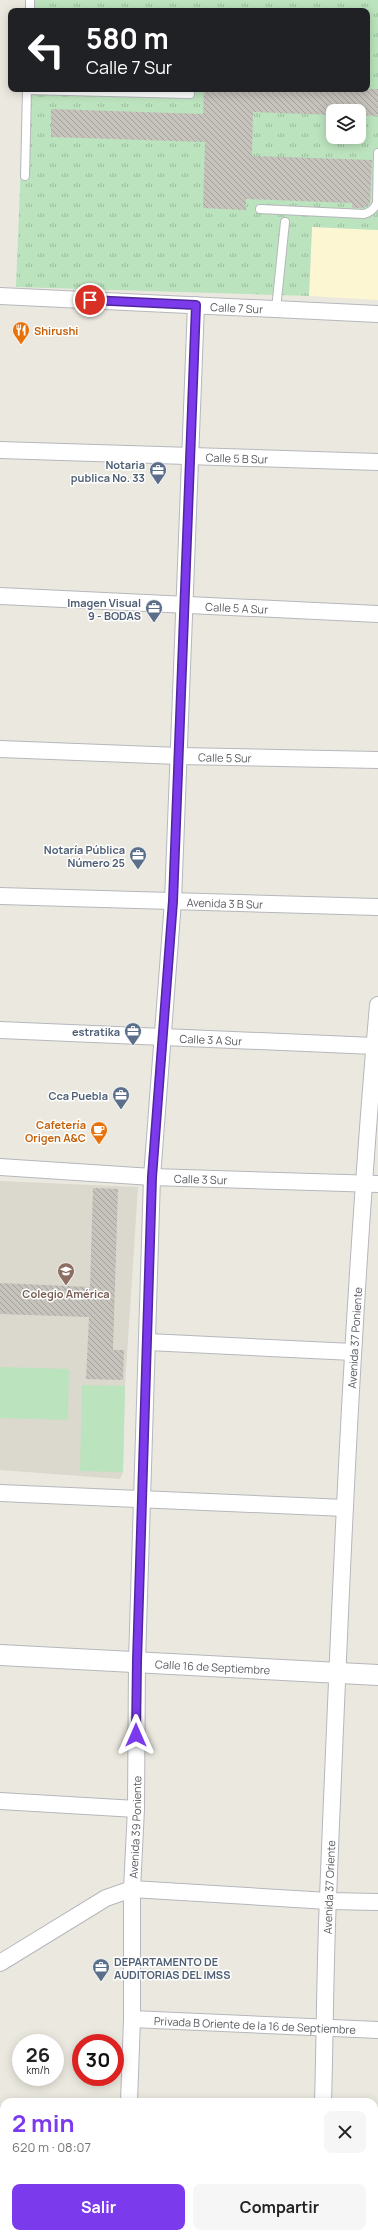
<!DOCTYPE html>
<html lang="es">
<head>
<meta charset="utf-8">
<style>
  :root { --surface:#fff; --page:#f6f6f6; --text:#222; --muted:#767676; --accent:#7c3aed }
  body { margin:0; font-family:Manrope,sans-serif; background:var(--page); color:var(--text); height:100vh; display:flex; flex-direction:column; font-size:15px; white-space:nowrap }
  * { box-sizing:border-box; margin:0 }
  p { font-size:13px; color:var(--muted) }
  .icon { flex:none; width:22px; height:22px; fill:none; stroke:currentColor; stroke-width:2; stroke-linecap:round; stroke-linejoin:round }
  .map { position:relative; flex:1; overflow:hidden }
  .side { position:absolute; left:0px; top:2098px; width:378px; height:140px; display:flex; flex-direction:column; background:var(--surface); border-radius:12px 12px 0 0; box-shadow:0 2px 10px #0003 }
  .side>* { flex:none }
  .top-card { position:absolute; left:8px; top:8px; width:362px; height:84px; border-radius:8px; box-shadow:0 2px 10px #0003; background:#202124; color:#fff; overflow:hidden }
  .tools { position:absolute; left:326px; top:104px; display:grid; gap:8px }
  .tools a { display:grid; place-items:center; width:40px; height:40px; border-radius:8px; background:var(--surface); box-shadow:0 2px 10px #0003; font-size:20px }
  .speed { position:absolute; left:12px; top:2034px; display:flex; gap:8px; font-size:20px; font-weight:700; text-align:center }
  .speed>* { display:grid; place-content:center; width:52px; height:52px; border-radius:50%; background:var(--surface); box-shadow:0 2px 10px #0003; line-height:1 }
  .speed small { font-size:10px; font-weight:400 }
  .speed .limit { border:6px solid #d22; background:#fff; color:#111 }
  .pin { position:absolute; display:grid; place-items:center; width:34px; height:34px; color:#fff; margin:-17px; border:2px solid #fff; border-radius:50%; box-shadow:0 1px 4px #0007 }
  .me { position:absolute; width:44px; margin:-22px; rotate:0deg; stroke-linejoin:round; filter:drop-shadow(0 0 3px #0008) }
  .turn { display:flex; align-items:center; gap:14px; height:84px; padding:0 12px; font-size:18px }
  .turn .icon { width:52px; height:52px; stroke-width:2.5 }
  .turn b { display:block; font-size:28px; line-height:34px }
  .round { display:grid; place-items:center; flex:none; width:42px; height:42px; border-radius:8px; background:var(--page) }
  .headline { display:flex; align-items:center; justify-content:space-between; height:68px; padding:0 12px }
  h1 { font-size:24px; font-weight:700; line-height:30px; color:var(--accent) }
  .primary-button { display:flex; gap:8px; margin-top:auto; padding:8px 12px }
  .primary-button a { flex:1; height:46px; border-radius:8px; background:var(--accent); color:#fff; font-size:16px; font-weight:700; line-height:46px; text-align:center }
  .primary-button a+a { background:var(--page); color:var(--text) }
  .map>svg:first-child { display:block }
</style>
</head>
<body>
<div class="map">
<svg width="378" height="2238" viewBox="0 0 378 2238">
  <defs>
    <pattern id="grass-tufts" width="24" height="20" patternUnits="userSpaceOnUse"><rect width="24" height="20" fill="#bbe3bd"/><path d="M3 7l-1-3M5 7V3M7 7l1-3M15 17l-1-3M17 17v-4M19 17l1-3" fill="none" stroke="#9bbb9d"/></pattern>
    <pattern id="building-back-hatch" width="6" height="6" patternUnits="userSpaceOnUse"><rect width="6" height="6" fill="#c6c3bc"/><path d="M-1 5l2 2M0 0l6 6M5-1l2 2" fill="none" stroke="#a4a19c"/></pattern>
  </defs>
  <rect width="100%" height="100%" fill="#ebe9df"/>
  <!-- commercial -->
  <path fill="#fdf6d2" d="M 312,227 L 378,230 L 378,300 L 309,296 Z"/>
  <!-- education -->
  <path fill="#dbd8cd" d="M 0,1181 L 138,1187 L 125,1386 L 123,1472 L 120,1479 L 0,1470 Z"/>
  <!-- grass -->
  <path fill="url(#grass-tufts)" fill-rule="evenodd" d="M 28,0 L 378,0 L 378,230 L 312,227 L 309,296 L 16,287 L 24,89 L 367,89 L 367,11 L 27,11 ZM 333,111 L 359,111 L 359,137 L 333,137 Z"/>
  <!-- garden -->
  <g fill="#bbe3bd">
    <path d="M 0,1367 L 69,1369 L 68,1420 L 0,1418 Z"/>
    <path d="M 82,1385 L 125,1386 L 123,1472 L 80,1471 Z"/>
  </g>
  <!-- building -->
  <g fill="url(#building-back-hatch)">
    <path d="M 204,89 L 378,89 L 378,116 L 359,115 L 359,111 L 333,111 L 333,115 L 253,112 L 252,156 L 372,160 L 370,204 L 363,208 L 352,208 L 352,203 L 246,199 L 246,210 L 203,208 L 205,142 L 51,137 L 51,109 L 203,114 Z"/>
    <path d="M 93,1188 L 118,1189 L 113,1350 L 124,1350 L 123,1380 L 86,1379 L 89,1317 L 0,1314 L 0,1283 L 90,1287 Z"/>
  </g>
  <g fill="none" stroke-linecap="round" stroke-linejoin="round">
    <!-- service casing -->
    <g stroke="#b5b7bc" stroke-width="10">
      <g id="service">
        <path d="M 30,11 L 30,0"/>
        <path d="M 27,90 L 190,94"/>
        <path d="M 25,176 L 27,89"/>
        <path d="M 260,209 L 364,214 C 371,212 374,209 377,203 L 378,153"/>
        <path d="M 276,309 L 285,222"/>
      </g>
    </g>
    <!-- minor casing -->
    <g stroke="#b5b7bc" stroke-width="18">
      <g id="minor">
        <path id="s1" d="M 0,296 L 378,314"/>
        <path id="s2" d="M 0,450 L 378,462"/>
        <path id="s3" d="M 0,596 L 378,614"/>
        <path id="s4" d="M 0,749 L 179,756 L 378,760"/>
        <path id="s5" d="M 0,896 L 378,907"/>
        <path id="s6" d="M 0,1030 L 374,1046"/>
        <path id="s7" d="M 0,1167 L 152,1177 L 378,1184"/>
        <path d="M 148,1342 L 353,1352"/>
        <path d="M 0,1493 L 345,1508"/>
        <path d="M 0,1801 L 136,1809"/>
        <path d="M 0,1963 L 106,1898 L 132,1889 L 328,1901 L 378,1902"/>
        <path id="s8" d="M 132,2019 L 378,2030"/>
        <path id="s9" d="M 129,2102 L 132,2019 L 132,1889 L 136,1809 L 137,1661 L 152,1177 L 173,901 L 196,305"/>
        <path id="s10" d="M 323,2102 C 325,2034 325,1966 328,1898 C 340,1600 352,1302 378,1005"/>
        <path d="M 323,2234 L 323,2238"/>
        <path d="M 127,2238 L 127,2234"/>
      </g>
    </g>
    <!-- tertiary casing -->
    <g stroke="#b5b7bc" stroke-width="22">
      <g id="tertiary">
        <path id="s11" d="M 0,1655 L 378,1675"/>
        <path d="M 0,2147 L 4,2148"/>
        <path d="M 374,2160 L 378,2160"/>
      </g>
    </g>
    <!-- path -->
    <path stroke="#94c4a5" stroke-width="2.5" stroke-dasharray="4 2" stroke-linecap="butt" d="M 0,2238 L 10,2238"/>
    <!-- service -->
    <use href="#service" stroke="#fff" stroke-width="8"/>
    <!-- minor -->
    <use href="#minor" stroke="#fff" stroke-width="16"/>
    <!-- tertiary -->
    <use href="#tertiary" stroke="#fff" stroke-width="20"/>
  </g>
  <g fill="none" stroke-linecap="round" stroke-linejoin="round">
    <!-- route casing -->
    <g stroke="#51269a" stroke-width="10">
      <path id="route" d="M 90,300 L 196,305 L 173,901 L 152,1177 L 137,1661 L 136,1735"/>
    </g>
    <!-- route -->
    <use href="#route" stroke="#7c3aed" stroke-width="7"/>
  </g>
  <!-- icons -->
  <defs>
    <g id="restaurant-pin" transform="scale(0.9)"><path d="M0 17L-7.5 6A9.5 9.5 0 1 1 7.5 6Z" fill="#e8710a" stroke="#fff"/><path d="M-5-6h1v4h1v-4h1v4h1v-4h1v5L-1.5 .5V6h-2V.5L-5-1ZM5-6V6H3V1.5H1.5Q1.5-4 5-6Z" fill="#fff"/></g>
    <g id="office-pin" transform="scale(0.9)"><path d="M0 17L-7.5 6A9.5 9.5 0 1 1 7.5 6Z" fill="#5c6f8a" stroke="#fff"/><path d="M-6-3h4V-5.5h4V-3h4V5H-6ZM-1-4.5V-3h2v-1.5ZM-6 0V1H6V0Z" fill="#fff"/></g>
    <g id="cafe-pin" transform="scale(0.9)"><path d="M0 17L-7.5 6A9.5 9.5 0 1 1 7.5 6Z" fill="#e8710a" stroke="#fff"/><path d="M-5.5-4.5H6V0H3Q3 3.5 0 3.5H-2.5Q-5.5 3.5-5.5 0ZM3-3.2v2h1.7v-2ZM-6 4.5H4V6H-6Z" fill="#fff"/></g>
    <g id="school-pin" transform="scale(0.9)"><path d="M0 17L-7.5 6A9.5 9.5 0 1 1 7.5 6Z" fill="#8d6e63" stroke="#fff"/><path d="M0-5L7-2L0 1L-7-2ZM-4 1L0 2.5L4 1V4Q0 6-4 4Z" fill="#fff"/></g>
  </defs>
  <g fill-rule="evenodd">
    <use href="#restaurant-pin" x="21" y="330"/>
    <use href="#office-pin" x="158" y="470"/>
    <use href="#office-pin" x="154" y="608"/>
    <use href="#office-pin" x="138" y="855"/>
    <use href="#office-pin" x="133" y="1031"/>
    <use href="#office-pin" x="121" y="1095"/>
    <use href="#cafe-pin" x="99" y="1130"/>
    <use href="#school-pin" x="66" y="1271"/>
    <use href="#office-pin" x="101" y="1967"/>
  </g>
  <g text-anchor="middle" dominant-baseline="central" stroke-width="3" stroke-linejoin="round" paint-order="stroke">
    <!-- street labels -->
    <g font-size="11" fill="#585b60" stroke="#fff">
      <text stroke="none"><textPath href="#s1" startOffset="237">Calle 7 Sur</textPath></text>
      <text stroke="none"><textPath href="#s2" startOffset="237">Calle 5 B Sur</textPath></text>
      <text stroke="none"><textPath href="#s3" startOffset="237">Calle 5 A Sur</textPath></text>
      <text stroke="none"><textPath href="#s4" startOffset="225">Calle 5 Sur</textPath></text>
      <text stroke="none"><textPath href="#s5" startOffset="225">Avenida 3 B Sur</textPath></text>
      <text stroke="none"><textPath href="#s6" startOffset="211">Calle 3 A Sur</textPath></text>
      <text stroke="none"><textPath href="#s7" startOffset="201">Calle 3 Sur</textPath></text>
      <text stroke="none"><textPath href="#s10" startOffset="765">Avenida 37 Poniente</textPath></text>
      <text stroke="none"><textPath href="#s11" startOffset="213">Calle 16 de Septiembre</textPath></text>
      <text stroke="none"><textPath href="#s9" startOffset="275">Avenida 39 Poniente</textPath></text>
      <text stroke="none"><textPath href="#s10" startOffset="215">Avenida 37 Oriente</textPath></text>
      <text stroke="none"><textPath href="#s8" startOffset="123">Privada B Oriente de la 16 de Septiembre</textPath></text>
    </g>
    <!-- food labels -->
    <g font-size="11" font-weight="bold" fill="#c56008" stroke="#fff" text-anchor="start">
      <text x="34" y="330">Shirushi</text>
      <text x="86" y="1124" text-anchor="end">Cafetería<tspan x="86" dy="13">Origen A&amp;C</tspan></text>
    </g>
    <!-- service labels -->
    <g font-size="11" font-weight="bold" fill="#4e5e75" stroke="#fff" text-anchor="end">
      <text x="145" y="464">Notaria<tspan x="145" dy="13">publica No. 33</tspan></text>
      <text x="141" y="602">Imagen Visual<tspan x="141" dy="13">9 - BODAS</tspan></text>
      <text x="125" y="849">Notaría Pública<tspan x="125" dy="13">Número 25</tspan></text>
      <text x="120" y="1031">estratika</text>
      <text x="108" y="1095">Cca Puebla</text>
      <text x="114" y="1961" text-anchor="start">DEPARTAMENTO DE<tspan x="114" dy="13">AUDITORIAS DEL IMSS</tspan></text>
    </g>
    <!-- education labels -->
    <g font-size="11" font-weight="bold" fill="#785e54" stroke="#fff">
      <text x="66" y="1293">Colegio América</text>
    </g>
  </g>
</svg>
<div class="tools">
<a><svg class="icon" aria-label="layers" viewBox="0 0 24 24"><path d="M12 4l9 5-9 5-9-5zM3 14l9 5 9-5"/></svg></a>
</div>
<div class="speed"><div>26<small>km/h</small></div><div class="limit">30</div></div>
<div class="pin" style="left:90px;top:300px;background:#d93025"><svg class="icon" aria-label="arrive" viewBox="0 0 24 24"><path d="M6 21V4h12l-3 4 3 4H6"/></svg></div>
<svg class="me" style="left:136px;top:1735px" viewBox="-20 -20 40 40"><path d="M0-17L14 15 0 8-14 15z" fill="#7c3aed" stroke="#fff" stroke-width="4"/></svg>
<div class="top-card">
<div class="turn"><svg class="icon" aria-label="left" viewBox="0 0 24 24"><path d="M17 20v-9H6M10 6l-5 5 5 5"/></svg><div><b>580 m</b>Calle 7 Sur</div></div>
</div>
<section class="side">
<div class="headline"><div><h1>2 min</h1><p>620 m · 08:07</p></div><a class="round"><svg class="icon" aria-label="close" viewBox="0 0 24 24"><path d="M6 6l12 12M18 6L6 18"/></svg></a></div>
<div class="primary-button"><a>Salir</a><a>Compartir</a></div>
</section>
</div>
</body>
</html>
